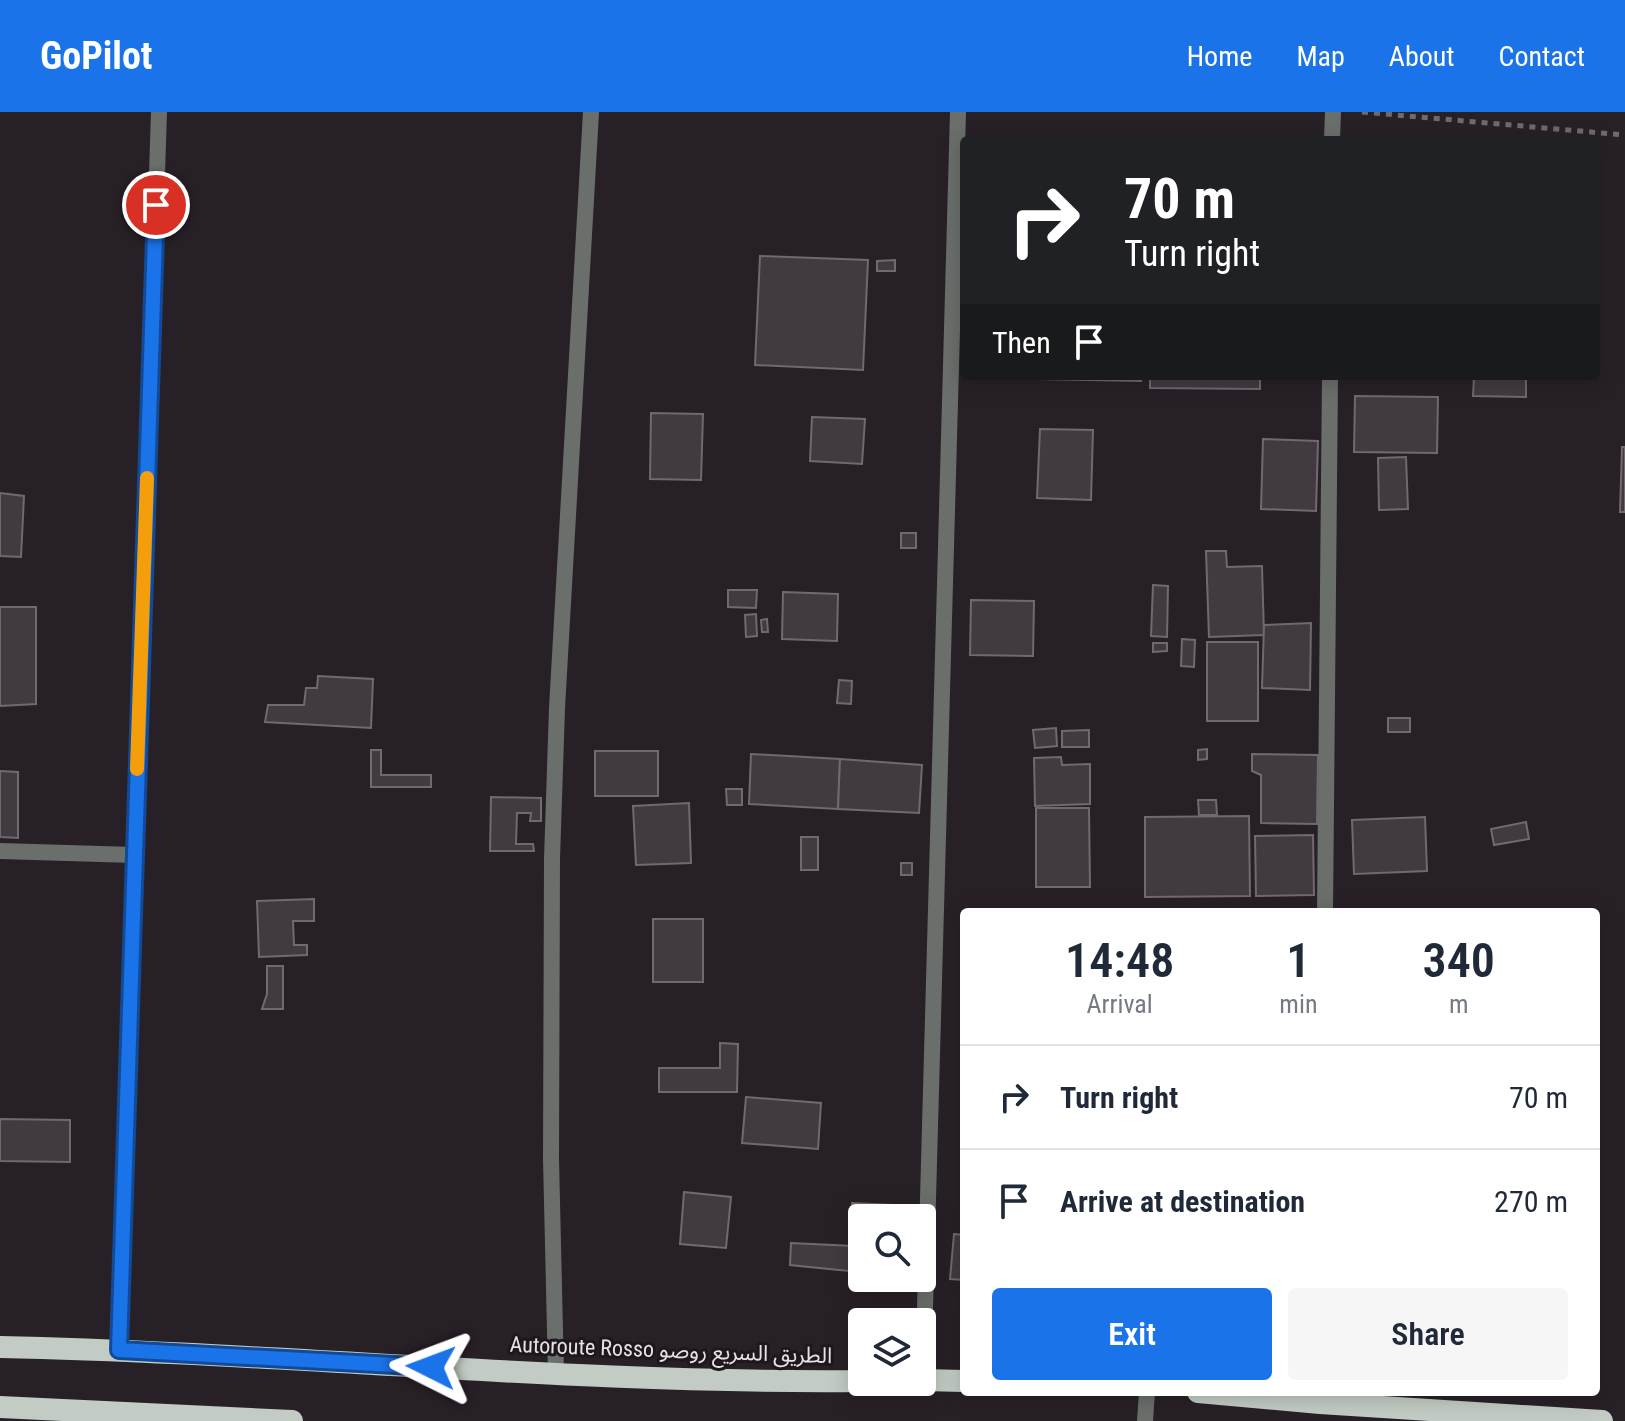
<!DOCTYPE html>
<html lang="en">
<head>
<meta charset="utf-8">
<style>
  :root { --surface:#fff; --page:#f6f6f7; --text:#1f2937; --muted:#747a83; --line:#e0e1e3; --accent:#1a73e8 }
  body { margin:0; font-family:"Roboto Condensed","Noto Sans Arabic",sans-serif; background:var(--page); color:var(--text); height:100vh; display:flex; flex-direction:column; font-size:30px; white-space:nowrap }
  * { box-sizing:border-box; margin:0 }
  p { font-size:26px; color:var(--muted) }
  .icon { flex:none; width:44px; height:44px; fill:none; stroke:currentColor; stroke-width:2; stroke-linecap:round; stroke-linejoin:round }
  .map { position:relative; flex:1; overflow:hidden }
  .sheet { position:absolute; left:960px; top:796px; width:640px; height:488px; display:flex; flex-direction:column; background:var(--surface); border-radius:8px; box-shadow:0 4px 20px #0003 }
  .sheet>* { flex:none }
  .top-card { position:absolute; left:960px; top:24px; width:640px; height:244px; border-radius:8px; box-shadow:0 4px 20px #0003; background:#202124; color:#fff; overflow:hidden }
  .buttons { position:absolute; left:848px; top:1092px; display:grid; gap:16px }
  .buttons a { display:grid; place-items:center; width:88px; height:88px; border-radius:8px; background:var(--surface); box-shadow:0 4px 20px #0003; font-size:40px }
  .pin { position:absolute; display:grid; place-items:center; width:68px; height:68px; color:#fff; margin:-34px; border:4px solid #fff; border-radius:50%; box-shadow:0 2px 8px #0007 }
  .me { position:absolute; width:88px; margin:-44px; rotate:273deg; stroke-linejoin:round; filter:drop-shadow(0 0 6px #0008) }
  .turn { display:flex; align-items:center; gap:28px; height:168px; padding:0 32px; font-size:36px }
  .turn .icon { width:104px; height:104px; stroke-width:2.5 }
  .turn b { display:block; font-size:56px; line-height:68px }
  .then { display:flex; align-items:center; height:76px; padding:0 32px; background:#0003; gap:16px; font-size:30px }
  .eta { display:flex; justify-content:space-evenly; align-items:center; height:136px; text-align:center }
  .eta b { font-size:48px; font-weight:600; line-height:56px }
  .cta { display:flex; gap:16px; margin-top:auto; padding:16px 32px }
  .cta a { flex:1; height:92px; border-radius:8px; background:var(--accent); color:#fff; font-size:32px; font-weight:600; line-height:92px; text-align:center }
  .cta a+a { background:var(--page); color:var(--text) }
  ul { padding:0; list-style:none }
  li { display:flex; align-items:center; gap:24px; height:104px; padding:0 32px; border-top:2px solid var(--line) }
  li div { flex:1 }
  li b { display:block; font-size:30px }
  li em { font-style:normal }
  header { display:flex; align-items:center; gap:48px; box-sizing:border-box; height:112px; padding:0 40px; background:var(--accent); color:#fff }
  header strong { font-size:38px }
  nav { display:flex; gap:44px; margin-inline-start:auto; font-size:28px }
  .map>svg:first-child { display:block }
</style>
</head>
<body>
<header>
<strong>GoPilot</strong>
<nav><a>Home</a><a>Map</a><a>About</a><a>Contact</a></nav>
</header>
<div class="map">
<svg width="1625" height="1309" viewBox="0 0 1625 1309">
  <rect width="100%" height="100%" fill="#282027"/>
  <!-- building -->
  <g fill="#423a41" stroke="#716870" stroke-width="2">
    <path d="M 760,144 L 868,148 L 863,258 L 755,253 Z"/>
    <path d="M 895,148 L 895,159 L 877,159 L 877,149 Z"/>
    <path d="M 1037,264 L 1142,264 L 1141,269 L 1037,267 Z"/>
    <path d="M 1150,264 L 1260,264 L 1260,277 L 1150,276 Z"/>
    <path d="M 1474,264 L 1526,264 L 1526,285 L 1473,284 Z"/>
    <path d="M 1355,284 L 1438,285 L 1437,341 L 1354,340 Z"/>
    <path d="M 651,301 L 703,302 L 701,368 L 650,367 Z"/>
    <path d="M 812,305 L 865,307 L 862,352 L 810,349 Z"/>
    <path d="M 1040,317 L 1093,318 L 1091,388 L 1037,386 Z"/>
    <path d="M 1263,327 L 1318,329 L 1316,399 L 1261,397 Z"/>
    <path d="M 1622,335 L 1625,335 L 1625,400 L 1620,400 Z"/>
    <path d="M 1406,345 L 1408,397 L 1379,398 L 1378,346 Z"/>
    <path d="M 0,381 L 24,384 L 21,445 L 0,444 Z"/>
    <rect x="901" y="421" width="15" height="15"/>
    <path d="M 1206,439 L 1226,439 L 1227,455 L 1262,454 L 1264,523 L 1209,525 Z"/>
    <path d="M 1153,473 L 1168,474 L 1167,525 L 1151,524 Z"/>
    <path d="M 728,478 L 757,478 L 756,496 L 728,495 Z"/>
    <path d="M 783,480 L 838,482 L 837,529 L 782,527 Z"/>
    <path d="M 971,488 L 1034,489 L 1033,544 L 970,543 Z"/>
    <path d="M 0,495 L 36,495 L 36,592 L 0,594 Z"/>
    <path d="M 756,502 L 757,524 L 746,525 L 745,503 Z"/>
    <path d="M 767,507 L 768,520 L 762,520 L 761,508 Z"/>
    <path d="M 1311,511 L 1310,578 L 1262,576 L 1264,513 Z"/>
    <path d="M 1182,527 L 1195,528 L 1194,555 L 1181,554 Z"/>
    <rect x="1207" y="530" width="51" height="79"/>
    <path d="M 1153,531 L 1167,531 L 1167,539 L 1153,540 Z"/>
    <path d="M 318,564 L 373,567 L 371,616 L 265,610 L 268,593 L 304,593 L 306,576 L 317,576 Z"/>
    <path d="M 839,568 L 852,569 L 851,592 L 837,591 Z"/>
    <rect x="1388" y="606" width="22" height="14"/>
    <path d="M 1056,616 L 1057,634 L 1035,636 L 1033,618 Z"/>
    <path d="M 1089,618 L 1089,635 L 1062,635 L 1062,619 Z"/>
    <path d="M 1207,637 L 1207,647 L 1198,648 L 1198,638 Z"/>
    <path d="M 371,638 L 381,638 L 381,663 L 431,663 L 431,675 L 371,675 Z"/>
    <rect x="595" y="639" width="63" height="45"/>
    <path d="M 751,642 L 840,647 L 838,697 L 749,692 Z"/>
    <path d="M 1252,642 L 1318,643 L 1317,712 L 1261,711 L 1261,663 L 1252,659 Z"/>
    <path d="M 1061,645 L 1062,653 L 1090,652 L 1090,692 L 1035,694 L 1034,646 Z"/>
    <path d="M 840,647 L 922,653 L 919,701 L 838,697 Z"/>
    <path d="M 0,659 L 18,660 L 18,726 L 0,725 Z"/>
    <path d="M 726,677 L 742,677 L 742,693 L 727,693 Z"/>
    <path d="M 491,685 L 541,686 L 541,709 L 530,709 L 531,701 L 517,701 L 516,732 L 533,732 L 534,739 L 490,739 Z"/>
    <path d="M 1198,688 L 1216,688 L 1217,703 L 1199,703 Z"/>
    <path d="M 689,691 L 691,751 L 636,753 L 633,694 Z"/>
    <path d="M 1036,696 L 1089,696 L 1090,775 L 1036,775 Z"/>
    <path d="M 1249,704 L 1250,784 L 1145,785 L 1145,705 Z"/>
    <path d="M 1425,705 L 1427,759 L 1354,762 L 1352,708 Z"/>
    <path d="M 1526,710 L 1529,727 L 1494,733 L 1491,717 Z"/>
    <path d="M 1313,723 L 1314,783 L 1256,784 L 1255,724 Z"/>
    <rect x="801" y="725" width="17" height="33"/>
    <rect x="901" y="751" width="11" height="12"/>
    <path d="M 314,787 L 314,809 L 293,809 L 294,833 L 307,833 L 307,843 L 259,845 L 257,789 Z"/>
    <rect x="653" y="807" width="50" height="63"/>
    <path d="M 267,854 L 283,854 L 283,897 L 262,897 L 267,882 Z"/>
    <path d="M 720,931 L 738,932 L 737,980 L 659,980 L 659,956 L 720,956 Z"/>
    <path d="M 746,985 L 821,991 L 818,1037 L 742,1031 Z"/>
    <path d="M 0,1007 L 70,1008 L 70,1050 L 0,1049 Z"/>
    <path d="M 684,1080 L 731,1085 L 726,1136 L 680,1132 Z"/>
    <path d="M 852,1091 L 913,1094 L 912,1106 L 862,1106 L 862,1160 L 849,1159 Z"/>
    <path d="M 954,1122 L 964,1123 L 964,1168 L 950,1167 Z"/>
    <path d="M 791,1131 L 853,1134 L 849,1159 L 790,1153 Z"/>
  </g>
  <g fill="none" stroke-linecap="round" stroke-linejoin="round">
    <!-- path -->
    <path stroke="#70696f" stroke-width="5" stroke-dasharray="6 6" stroke-linecap="butt" d="M 1362,0 L 1625,23"/>
    <!-- minor -->
    <g stroke="#6b6f6c" stroke-width="16">
      <path d="M 1332,28 L 1333,0"/>
      <path d="M 0,739 L 134,743"/>
      <path d="M 1325,800 L 1330,264"/>
      <path d="M 119,1238 L 159,0"/>
      <path d="M 556,1262 L 551,1047 L 552,747 L 557,596 L 591,0"/>
      <path d="M 923,1268 L 958,0"/>
    </g>
    <!-- tertiary -->
    <path stroke="#6b6f6c" stroke-width="16" d="M 1145,1309 L 1147,1280"/>
    <!-- trunk -->
    <g stroke="#c2ccc4" stroke-width="22">
      <path d="M 0,1235 C 287,1241 574,1272 862,1269"/>
      <path d="M 922,1268 L 964,1269"/>
      <path d="M 1198,1280 L 1320,1291 L 1602,1309"/>
      <path d="M 0,1295 L 292,1309"/>
    </g>
  </g>
  <g fill="none" stroke-linecap="round" stroke-linejoin="round">
    <!-- route casing -->
    <g stroke="#114b97" stroke-width="20">
      <path id="route" d="M 156,93 L 119,1238 L 431,1255"/>
    </g>
    <!-- route -->
    <use href="#route" stroke="#1a73e8" stroke-width="14"/>
    <!-- slow -->
    <path stroke="#f59e0b" stroke-width="14" d="M 137,657 L 147,366"/>
  </g>
  <g text-anchor="middle" dominant-baseline="central" stroke-width="6" stroke-linejoin="round" paint-order="stroke">
    <!-- street labels -->
    <g font-size="22" fill="#e6e1e5" stroke="#1e171d">
      <text transform="translate(671 1238) rotate(2)">Autoroute Rosso الطريق السريع روصو</text>
    </g>
  </g>
</svg>
<div class="buttons">
<a><svg class="icon" aria-label="search" viewBox="0 0 24 24"><circle cx="10" cy="10" r="6"/><path d="M15 15l6 6"/></svg></a>
<a><svg class="icon" aria-label="layers" viewBox="0 0 24 24"><path d="M12 4l9 5-9 5-9-5zM3 14l9 5 9-5"/></svg></a>
</div>
<div class="pin" style="left:156px;top:93px;background:#d93025"><svg class="icon" aria-label="arrive" viewBox="0 0 24 24"><path d="M6 21V4h12l-3 4 3 4H6"/></svg></div>
<svg class="me" style="left:431px;top:1255px" viewBox="-20 -20 40 40"><path d="M0-17L14 15 0 8-14 15z" fill="#1a73e8" stroke="#fff" stroke-width="4"/></svg>
<div class="top-card">
<div class="turn"><svg class="icon" aria-label="right" viewBox="0 0 24 24"><path d="M7 20v-9h11M14 6l5 5-5 5"/></svg><div><b>70 m</b>Turn right</div></div>
<div class="then">Then<svg class="icon" aria-label="arrive" viewBox="0 0 24 24"><path d="M6 21V4h12l-3 4 3 4H6"/></svg></div>
</div>
<section class="sheet">
<div class="eta">
<div><b>14:48</b><p>Arrival</p></div>
<div><b>1</b><p>min</p></div>
<div><b>340</b><p>m</p></div>
</div>
<ul>
<li><svg class="icon" aria-label="right" viewBox="0 0 24 24"><path d="M7 20v-9h11M14 6l5 5-5 5"/></svg><div><b>Turn right</b></div><em>70 m</em></li>
<li><svg class="icon" aria-label="arrive" viewBox="0 0 24 24"><path d="M6 21V4h12l-3 4 3 4H6"/></svg><div><b>Arrive at destination</b></div><em>270 m</em></li>
</ul>
<div class="cta"><a>Exit</a><a>Share</a></div>
</section>
</div>
</body>
</html>
